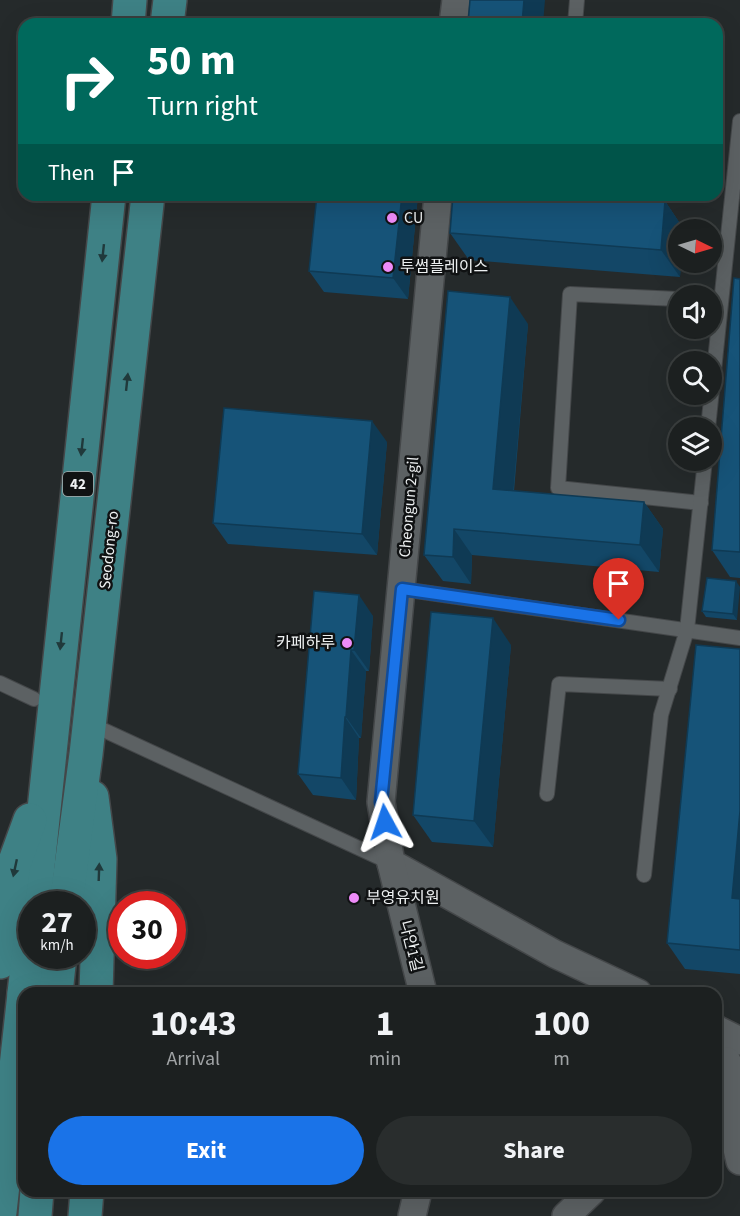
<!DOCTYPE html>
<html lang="en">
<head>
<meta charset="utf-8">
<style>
  :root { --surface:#1c2020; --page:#292d2d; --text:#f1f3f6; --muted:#a0a3a5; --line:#3a3e3e; --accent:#1a73e8 }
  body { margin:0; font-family:"Source Sans 3","Noto Sans KR",sans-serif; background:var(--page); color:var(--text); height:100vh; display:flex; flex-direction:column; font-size:22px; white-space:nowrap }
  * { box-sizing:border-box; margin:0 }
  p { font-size:20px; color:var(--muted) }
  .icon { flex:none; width:33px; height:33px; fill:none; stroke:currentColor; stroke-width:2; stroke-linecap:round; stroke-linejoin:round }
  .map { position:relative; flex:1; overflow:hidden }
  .side { position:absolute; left:18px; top:987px; width:704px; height:210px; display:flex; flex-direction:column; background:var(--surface); border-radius:18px; box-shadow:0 6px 24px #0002,0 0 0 2px var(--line) }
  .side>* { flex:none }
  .hud { position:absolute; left:18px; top:18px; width:705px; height:183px; border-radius:18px; box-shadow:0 6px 24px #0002,0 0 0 2px var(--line); background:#00695c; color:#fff; overflow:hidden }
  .needle { width:39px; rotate:95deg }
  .controls { position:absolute; left:668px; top:219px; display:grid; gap:12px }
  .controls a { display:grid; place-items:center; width:54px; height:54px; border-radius:50%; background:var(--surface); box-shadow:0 6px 24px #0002,0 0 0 2px var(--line); font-size:30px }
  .speed { position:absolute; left:18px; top:891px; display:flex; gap:12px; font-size:30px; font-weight:700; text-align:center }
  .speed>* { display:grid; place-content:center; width:78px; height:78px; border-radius:50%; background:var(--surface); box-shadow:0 6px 24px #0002,0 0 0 2px var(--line); line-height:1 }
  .speed small { font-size:15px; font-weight:400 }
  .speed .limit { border:9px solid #d22; background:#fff; color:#111 }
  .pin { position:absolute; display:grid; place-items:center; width:51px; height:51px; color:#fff; margin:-62px -26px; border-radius:50% 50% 50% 0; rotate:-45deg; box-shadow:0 0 6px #0007 }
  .pin .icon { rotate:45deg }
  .me { position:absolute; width:66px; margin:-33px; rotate:355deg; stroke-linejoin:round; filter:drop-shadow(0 0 4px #0008) }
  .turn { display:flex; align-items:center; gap:21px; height:126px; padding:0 30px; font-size:27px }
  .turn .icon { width:78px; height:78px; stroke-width:2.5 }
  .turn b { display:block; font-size:42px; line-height:51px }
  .then { display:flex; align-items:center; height:57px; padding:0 30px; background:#0003; gap:12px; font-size:22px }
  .eta { display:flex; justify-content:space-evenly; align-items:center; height:102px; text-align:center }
  .eta b { font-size:36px; font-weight:700; line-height:42px }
  .button { display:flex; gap:12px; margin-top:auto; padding:12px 30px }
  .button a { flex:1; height:69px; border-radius:36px; background:var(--accent); color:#fff; font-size:24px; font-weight:700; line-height:69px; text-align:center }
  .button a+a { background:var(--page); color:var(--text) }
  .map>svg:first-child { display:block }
</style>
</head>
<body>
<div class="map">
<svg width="740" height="1216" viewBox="0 0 740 1216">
  <rect width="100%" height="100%" fill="#252a2b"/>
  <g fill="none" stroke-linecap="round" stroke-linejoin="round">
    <!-- service casing -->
    <g stroke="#444749" stroke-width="16">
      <g id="service">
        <path d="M 575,24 L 577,0"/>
        <path d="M 678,299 L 570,294 L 558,488 L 701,503"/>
        <path d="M 708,428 L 740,121"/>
        <path d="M 402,589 L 740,638"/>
        <path d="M 0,683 L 34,699"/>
        <path d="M 97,727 L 391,863"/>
        <path d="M 547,794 L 559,684 L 670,689"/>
        <path d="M 644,875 L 661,715 L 687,630 L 705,460"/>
      </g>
    </g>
    <!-- minor casing -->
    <g stroke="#444749" stroke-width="30">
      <g id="minor">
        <path d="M 453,24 L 456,0"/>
        <path d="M 438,195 L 381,802 L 391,863 L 555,954 L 638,993"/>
        <path d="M 391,863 L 423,993"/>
        <path d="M 716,1029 L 740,1041"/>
        <path d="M 727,1061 L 727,1107 L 740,1161"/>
        <path d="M 412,1216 L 418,1191"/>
        <path d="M 566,1216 L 592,1191"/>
      </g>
    </g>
    <!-- primary casing -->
    <g stroke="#444749" stroke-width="36">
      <g id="primary">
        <path d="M 128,24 L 130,0"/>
        <path d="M 167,24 L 170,0"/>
        <path d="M 92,797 L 100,859 L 96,993"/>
        <path d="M 34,904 L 109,195"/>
        <path d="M 66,904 L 86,754 L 148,195"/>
        <path d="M 0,962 L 14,864 L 30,820"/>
        <path d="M 24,993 L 32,926"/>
        <path d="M 56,993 L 60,956"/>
        <path d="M 0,1212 L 24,994"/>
        <path d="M 35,1216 L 37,1191"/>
        <path d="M 85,1216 L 87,1191"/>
      </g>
    </g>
    <!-- service -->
    <use href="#service" stroke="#5c6163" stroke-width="14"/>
    <!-- minor -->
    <use href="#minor" stroke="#5c6163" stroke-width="27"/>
    <!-- primary -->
    <use href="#primary" stroke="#3e8185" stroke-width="33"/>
  </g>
  <!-- wall -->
  <g fill="#134767">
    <path d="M 418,195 L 408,299 L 324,292 L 309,271 Z"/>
    <path d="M 665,201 L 683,228 L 680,277 L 469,260 L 450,233 Z"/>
    <path d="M 740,279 L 740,578 L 730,577 L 712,550 Z"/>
    <path d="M 528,324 L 514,491 L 644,502 L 663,529 L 659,572 L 472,555 L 471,584 L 443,581 L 424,555 Z"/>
    <path d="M 387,442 L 377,555 L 228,544 L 213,523 Z"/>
    <path d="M 736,581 L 737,620 L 706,617 L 702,611 Z"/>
    <path d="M 314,591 L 373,616 L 369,671 L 366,671 L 361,738 L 359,738 L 356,800 L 313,795 L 298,774 Z"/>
    <path d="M 511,645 L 493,847 L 432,842 L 413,815 Z"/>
    <path d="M 740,649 L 740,974 L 685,969 L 667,943 Z"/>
  </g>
  <!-- shaded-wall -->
  <g fill="#0f3a54">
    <path d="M 524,0 L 545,0 L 543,24 L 522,24 Z"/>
    <path d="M 402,195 L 418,195 L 408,299 L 393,278 Z"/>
    <path d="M 665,201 L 683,228 L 683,230 L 678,230 L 678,262 L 681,262 L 680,277 L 661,250 Z"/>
    <path d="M 510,297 L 528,324 L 511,516 L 493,489 Z"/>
    <path d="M 372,421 L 387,442 L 377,555 L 362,534 Z"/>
    <path d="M 644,502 L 663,529 L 659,572 L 640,545 Z"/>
    <path d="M 454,529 L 472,555 L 471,584 L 453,557 Z"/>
    <path d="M 736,581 L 740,587 L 737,620 L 733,614 Z"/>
    <path d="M 359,595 L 373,616 L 369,671 L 354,650 Z"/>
    <path d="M 493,618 L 511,645 L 493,847 L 474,821 Z"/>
    <path d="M 351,650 L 366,671 L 361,738 L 346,717 Z"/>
    <path d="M 345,717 L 359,738 L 356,800 L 341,778 Z"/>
    <path d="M 740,811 L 740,910 L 732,898 Z"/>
  </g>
  <!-- building -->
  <g fill="#165378" stroke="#0f3a54" stroke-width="1.5">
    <path d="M 470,0 L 524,0 L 522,24 L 468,24 Z"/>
    <path d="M 317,195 L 402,195 L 393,278 L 309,271 Z"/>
    <path d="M 453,195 L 591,195 L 665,201 L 661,250 L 450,233 Z"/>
    <path d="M 734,278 L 740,279 L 740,552 L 712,550 Z"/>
    <path d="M 448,291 L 510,297 L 493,489 L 644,502 L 640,545 L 454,529 L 453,557 L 424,555 Z"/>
    <path d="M 224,408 L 372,421 L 362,534 L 213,523 Z"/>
    <path d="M 707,578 L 736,581 L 733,614 L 702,611 Z"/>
    <path d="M 314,591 L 359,595 L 354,650 L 351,650 L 346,717 L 345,717 L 341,778 L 298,774 Z"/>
    <path d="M 431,612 L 493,618 L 474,821 L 413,815 Z"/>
    <path d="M 696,645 L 740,649 L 740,811 L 732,898 L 740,899 L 740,950 L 667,943 Z"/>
  </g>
  <!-- one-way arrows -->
  <defs><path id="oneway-solid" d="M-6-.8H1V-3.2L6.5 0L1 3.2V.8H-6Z" transform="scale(1.5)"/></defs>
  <g fill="#20393b">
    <use href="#oneway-solid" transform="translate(103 253) rotate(96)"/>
    <use href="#oneway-solid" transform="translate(127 382) rotate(-84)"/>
    <use href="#oneway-solid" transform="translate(82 447) rotate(96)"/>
    <use href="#oneway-solid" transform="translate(61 641) rotate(96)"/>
    <use href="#oneway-solid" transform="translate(15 868) rotate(102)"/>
    <use href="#oneway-solid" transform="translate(99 872) rotate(-88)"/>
  </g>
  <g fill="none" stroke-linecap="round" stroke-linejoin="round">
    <!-- route casing -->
    <g stroke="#114b97" stroke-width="15">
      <path id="route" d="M 385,822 L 381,802 L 402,589 L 619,620"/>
    </g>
    <!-- route -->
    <use href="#route" stroke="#1a73e8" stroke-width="10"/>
  </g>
  <!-- markers -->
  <g fill="#ee8bf8" stroke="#101213" stroke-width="2">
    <circle cx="392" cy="218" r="6"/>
    <circle cx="388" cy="267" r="6"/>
    <circle cx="347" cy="643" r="6"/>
    <circle cx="354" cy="898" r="6"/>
  </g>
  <g text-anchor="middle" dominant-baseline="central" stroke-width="5" stroke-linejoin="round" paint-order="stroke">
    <!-- shield labels -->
    <rect fill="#101213" stroke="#abadae" stroke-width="1.5" x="63" y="472" width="30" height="24" rx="4.5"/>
    <g font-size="15" font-weight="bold" fill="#edf0f1">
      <text x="78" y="484">42</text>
    </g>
    <!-- poi labels -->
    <g font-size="16" fill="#edf0f1" stroke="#101213" text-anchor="start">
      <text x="404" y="218">CU</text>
      <text x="400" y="267">투썸플레이스</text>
      <text x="335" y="643" text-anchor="end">카페하루</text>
      <text x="366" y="898">부영유치원</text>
    </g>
    <!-- street labels -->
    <g font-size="16" fill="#edf0f1" stroke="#101213">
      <text transform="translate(409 507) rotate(-85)">Cheongun 2-gil</text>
      <text transform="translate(109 550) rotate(-84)">Seodong-ro</text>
      <text transform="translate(411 946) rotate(76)">나안1길</text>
    </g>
  </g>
</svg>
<div class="controls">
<a><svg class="needle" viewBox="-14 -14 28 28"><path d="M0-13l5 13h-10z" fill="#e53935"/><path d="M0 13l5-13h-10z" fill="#a0a3a5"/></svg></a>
<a><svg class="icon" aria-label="sound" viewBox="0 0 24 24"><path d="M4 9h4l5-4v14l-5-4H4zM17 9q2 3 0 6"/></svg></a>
<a><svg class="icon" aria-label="search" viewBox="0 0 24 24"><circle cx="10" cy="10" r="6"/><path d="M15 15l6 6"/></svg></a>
<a><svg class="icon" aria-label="layers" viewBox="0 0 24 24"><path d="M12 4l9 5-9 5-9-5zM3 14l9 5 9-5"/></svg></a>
</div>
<div class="speed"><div>27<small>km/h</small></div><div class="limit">30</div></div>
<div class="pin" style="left:619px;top:620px;background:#d93025"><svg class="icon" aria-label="arrive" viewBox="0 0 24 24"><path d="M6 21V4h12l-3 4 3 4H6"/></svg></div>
<svg class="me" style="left:385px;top:822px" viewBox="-20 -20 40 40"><path d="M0-17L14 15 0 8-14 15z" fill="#1a73e8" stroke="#fff" stroke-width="4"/></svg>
<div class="hud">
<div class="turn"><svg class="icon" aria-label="right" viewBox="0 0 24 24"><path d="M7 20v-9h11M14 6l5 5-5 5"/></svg><div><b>50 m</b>Turn right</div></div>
<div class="then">Then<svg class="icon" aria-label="arrive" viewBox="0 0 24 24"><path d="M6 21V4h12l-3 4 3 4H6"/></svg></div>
</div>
<section class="side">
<div class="eta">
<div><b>10:43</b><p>Arrival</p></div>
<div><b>1</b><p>min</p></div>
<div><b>100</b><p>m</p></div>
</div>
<div class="button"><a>Exit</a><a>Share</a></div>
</section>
</div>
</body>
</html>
